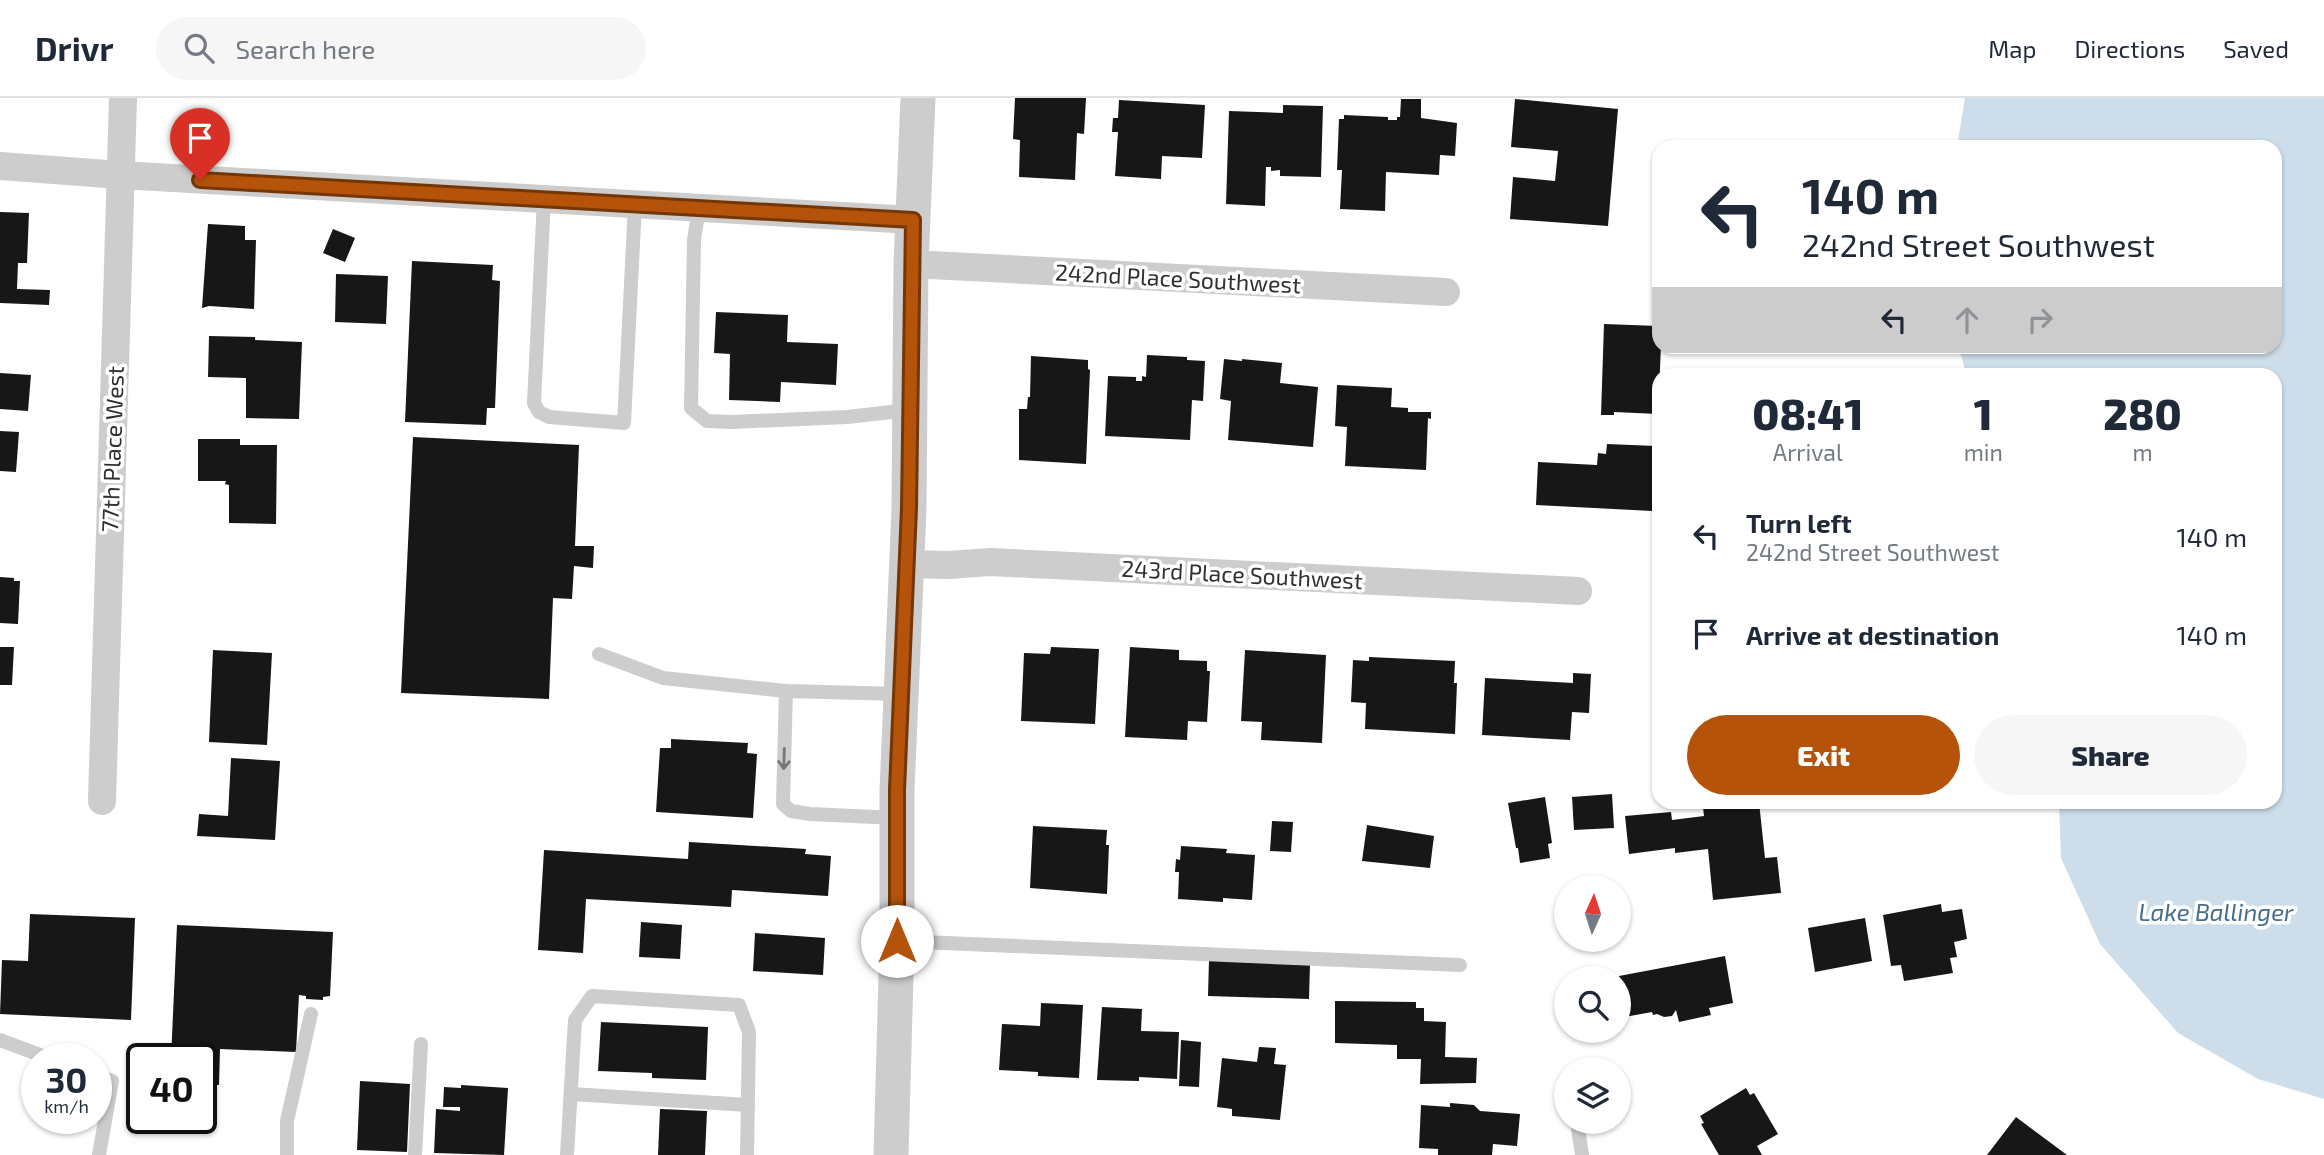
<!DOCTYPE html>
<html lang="en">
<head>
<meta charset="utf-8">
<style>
  :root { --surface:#fff; --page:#f6f6f7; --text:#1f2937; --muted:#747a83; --line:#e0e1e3; --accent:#b45309 }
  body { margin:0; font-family:"Exo 2",sans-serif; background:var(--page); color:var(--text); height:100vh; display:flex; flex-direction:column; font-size:26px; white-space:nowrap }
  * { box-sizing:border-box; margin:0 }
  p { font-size:23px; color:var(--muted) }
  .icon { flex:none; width:38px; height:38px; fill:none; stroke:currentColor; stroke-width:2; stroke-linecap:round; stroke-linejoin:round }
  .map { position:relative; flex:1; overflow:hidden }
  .details { position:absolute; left:1652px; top:270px; width:630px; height:441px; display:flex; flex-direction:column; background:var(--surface); border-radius:21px; box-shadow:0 2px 5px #0004 }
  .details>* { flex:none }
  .guide { position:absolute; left:1652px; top:42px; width:630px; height:214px; border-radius:21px; box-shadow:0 2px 5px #0004; background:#fff; color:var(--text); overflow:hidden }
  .needle { width:46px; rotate:3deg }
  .tools { position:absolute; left:1554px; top:777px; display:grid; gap:14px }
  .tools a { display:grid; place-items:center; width:77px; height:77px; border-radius:50%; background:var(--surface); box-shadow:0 2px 5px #0004; font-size:35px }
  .speed { position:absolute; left:21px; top:945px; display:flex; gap:14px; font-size:35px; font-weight:700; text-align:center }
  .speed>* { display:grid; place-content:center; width:91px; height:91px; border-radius:50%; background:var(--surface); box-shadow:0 2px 5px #0004; line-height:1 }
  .speed small { font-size:18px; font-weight:400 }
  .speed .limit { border:4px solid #111; border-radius:10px; background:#fff; color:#111 }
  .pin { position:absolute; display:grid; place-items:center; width:60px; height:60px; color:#fff; margin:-72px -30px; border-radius:50% 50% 50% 0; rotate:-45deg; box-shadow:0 0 7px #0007 }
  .pin .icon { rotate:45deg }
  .me { position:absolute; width:77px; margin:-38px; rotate:0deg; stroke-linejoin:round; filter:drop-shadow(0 0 5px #0008) }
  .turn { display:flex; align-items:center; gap:24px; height:147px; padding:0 35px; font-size:32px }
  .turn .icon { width:91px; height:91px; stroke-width:2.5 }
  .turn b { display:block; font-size:49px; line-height:60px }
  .lanes { display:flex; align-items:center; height:66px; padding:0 35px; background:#0003; justify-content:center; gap:35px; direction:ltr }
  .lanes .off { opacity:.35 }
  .eta { display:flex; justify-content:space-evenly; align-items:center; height:119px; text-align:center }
  .eta b { font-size:42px; font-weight:800; line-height:49px }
  .button { display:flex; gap:14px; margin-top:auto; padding:14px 35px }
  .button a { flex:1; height:80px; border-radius:42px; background:var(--accent); color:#fff; font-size:28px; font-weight:800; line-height:80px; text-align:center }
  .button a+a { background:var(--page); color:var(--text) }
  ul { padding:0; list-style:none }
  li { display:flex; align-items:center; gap:21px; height:98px; padding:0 35px }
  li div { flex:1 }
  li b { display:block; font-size:26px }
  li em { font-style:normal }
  header { display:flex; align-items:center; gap:42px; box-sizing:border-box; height:98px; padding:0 35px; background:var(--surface); border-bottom:2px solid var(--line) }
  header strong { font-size:33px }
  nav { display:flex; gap:38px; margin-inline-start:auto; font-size:24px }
  .search { width:490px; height:63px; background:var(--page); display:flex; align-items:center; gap:18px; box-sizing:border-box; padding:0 24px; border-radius:38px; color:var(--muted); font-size:26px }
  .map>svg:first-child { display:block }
</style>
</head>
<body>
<header>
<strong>Drivr</strong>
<div class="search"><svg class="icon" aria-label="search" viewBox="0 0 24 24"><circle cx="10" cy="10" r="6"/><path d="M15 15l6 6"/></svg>Search here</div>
<nav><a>Map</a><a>Directions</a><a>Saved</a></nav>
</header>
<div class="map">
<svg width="2324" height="1057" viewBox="0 0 2324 1057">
  <rect width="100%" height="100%" fill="#fff"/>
  <!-- water -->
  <path fill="#cddeea" d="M 1965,0 L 2324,0 L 2324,1001 L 2258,981 L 2178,935 L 2100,846 L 2061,760 L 2059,704 L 2275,704 L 2275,276 L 1966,276 L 1959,249 L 2275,248 L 2275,49 L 1957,49 Z"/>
  <!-- building -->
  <g fill="#171717">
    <path d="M 1015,0 L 1086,0 L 1084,36 L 1077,35 L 1075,82 L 1019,79 L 1020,42 L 1013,41 Z"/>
    <path d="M 1401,1 L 1421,1 L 1421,20 L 1457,25 L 1455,58 L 1440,57 L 1439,77 L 1386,74 L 1385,113 L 1340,111 L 1342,72 L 1337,72 L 1339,21 L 1344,21 L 1344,17 L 1388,19 L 1388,22 L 1397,22 L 1397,19 L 1400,19 Z"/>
    <path d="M 1515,1 L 1618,11 L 1608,128 L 1510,121 L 1513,79 L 1555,83 L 1558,53 L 1511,49 Z"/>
    <path d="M 1119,2 L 1205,7 L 1202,60 L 1162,58 L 1161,81 L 1115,78 L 1118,34 L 1112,34 L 1113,20 L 1118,20 Z"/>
    <path d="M 1283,7 L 1323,8 L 1321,79 L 1280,78 L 1280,72 L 1271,73 L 1271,69 L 1266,69 L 1265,108 L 1226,106 L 1229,13 L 1283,15 Z"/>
    <path d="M 0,114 L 29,115 L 27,165 L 18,165 L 17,191 L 50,192 L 49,207 L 0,205 Z"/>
    <path d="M 208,126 L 245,128 L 245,142 L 256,142 L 254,211 L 209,208 L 202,210 Z"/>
    <path d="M 333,131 L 355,140 L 345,164 L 323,155 Z"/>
    <path d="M 412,163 L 493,167 L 492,182 L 500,183 L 495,310 L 487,310 L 486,327 L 405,324 Z"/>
    <path d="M 336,176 L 388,178 L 386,226 L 335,224 Z"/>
    <path d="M 716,214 L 788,217 L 787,244 L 838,246 L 836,287 L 781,284 L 780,304 L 729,302 L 730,256 L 714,255 Z"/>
    <path d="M 1604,226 L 1659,228 L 1659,248 L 1661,248 L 1658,316 L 1614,314 L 1614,317 L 1601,317 Z"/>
    <path d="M 209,238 L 255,239 L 255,242 L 302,244 L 299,321 L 246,320 L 246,280 L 208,279 Z"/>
    <path d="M 1147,257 L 1187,259 L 1187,262 L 1205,263 L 1203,303 L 1192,302 L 1190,342 L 1105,338 L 1108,278 L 1136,279 L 1136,283 L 1142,283 L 1142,278 L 1146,279 Z"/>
    <path d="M 1031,258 L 1088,262 L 1088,271 L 1090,272 L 1086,366 L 1019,362 L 1019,311 L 1027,311 L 1028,299 L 1030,299 Z"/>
    <path d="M 1224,261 L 1242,263 L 1242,261 L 1282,265 L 1280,285 L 1318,289 L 1313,349 L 1228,342 L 1231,303 L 1220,301 Z"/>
    <path d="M 0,275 L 31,277 L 28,313 L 0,311 Z"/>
    <path d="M 1337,287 L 1392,290 L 1391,309 L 1408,310 L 1408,314 L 1431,314 L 1431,321 L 1428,320 L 1426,372 L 1345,368 L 1347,329 L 1335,328 Z"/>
    <path d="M 0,333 L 19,334 L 16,374 L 0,373 Z"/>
    <path d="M 413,339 L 579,347 L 575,448 L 594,448 L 593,470 L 574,468 L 572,501 L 553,500 L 549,601 L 401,595 Z"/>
    <path d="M 198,341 L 240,341 L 240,347 L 277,347 L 276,426 L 229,425 L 229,387 L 225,386 L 226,383 L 198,383 Z"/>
    <path d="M 1607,346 L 1656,348 L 1652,413 L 1536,407 L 1538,364 L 1597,367 L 1598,355 L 1606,356 Z"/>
    <path d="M 0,479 L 14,480 L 14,483 L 20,483 L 18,526 L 0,525 Z"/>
    <path d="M 0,549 L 14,549 L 12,587 L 0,587 Z"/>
    <path d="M 1051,549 L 1099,551 L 1095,626 L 1021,623 L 1024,555 L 1050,556 Z"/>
    <path d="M 1130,549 L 1179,552 L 1179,562 L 1207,563 L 1207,573 L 1210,573 L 1207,624 L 1188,623 L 1187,642 L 1125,639 Z"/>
    <path d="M 213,552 L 272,555 L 267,647 L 209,644 Z"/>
    <path d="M 1245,552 L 1326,557 L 1322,645 L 1261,642 L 1262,624 L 1241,623 Z"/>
    <path d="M 1369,559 L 1455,563 L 1454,585 L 1457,585 L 1455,636 L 1365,631 L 1366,605 L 1351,604 L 1353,562 L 1369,563 Z"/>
    <path d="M 1573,575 L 1591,576 L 1589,615 L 1572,614 L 1570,642 L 1482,637 L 1485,580 L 1573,585 Z"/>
    <path d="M 671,641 L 748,645 L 747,655 L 757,656 L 753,720 L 656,714 L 660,650 L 671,650 Z"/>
    <path d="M 231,660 L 280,663 L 275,742 L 197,738 L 199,716 L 228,718 Z"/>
    <path d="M 1612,696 L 1614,730 L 1574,732 L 1572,699 Z"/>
    <path d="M 1545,699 L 1552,745 L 1548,746 L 1550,760 L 1520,765 L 1518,750 L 1516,750 L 1508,705 Z"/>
    <path d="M 1759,704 L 1765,760 L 1777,759 L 1781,795 L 1713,802 L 1708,751 L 1675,755 L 1675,750 L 1629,756 L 1625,718 L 1671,714 L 1672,722 L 1704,718 L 1703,709 Z"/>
    <path d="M 1272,723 L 1293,724 L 1291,754 L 1270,753 Z"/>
    <path d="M 1367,727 L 1434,738 L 1430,770 L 1362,763 Z"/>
    <path d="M 1033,728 L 1107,732 L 1106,747 L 1109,747 L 1107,796 L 1030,790 Z"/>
    <path d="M 689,744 L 806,751 L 805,756 L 831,758 L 828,798 L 732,792 L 731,809 L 586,801 L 583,855 L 538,852 L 544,752 L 688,761 Z"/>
    <path d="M 1181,748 L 1227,751 L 1226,755 L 1255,757 L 1252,802 L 1223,800 L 1223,804 L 1178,801 L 1179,774 L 1175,774 L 1176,761 L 1180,762 Z"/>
    <path d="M 1941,806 L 1942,814 L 1962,811 L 1967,841 L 1954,844 L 1957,859 L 1950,860 L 1953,875 L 1904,883 L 1901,867 L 1891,868 L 1883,817 Z"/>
    <path d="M 30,816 L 135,820 L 131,922 L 0,916 L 2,862 L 28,863 Z"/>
    <path d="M 1865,820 L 1872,863 L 1815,874 L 1808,830 Z"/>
    <path d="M 641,824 L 682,827 L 680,861 L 639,859 Z"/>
    <path d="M 177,827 L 333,834 L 330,898 L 323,899 L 323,902 L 306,901 L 306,898 L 299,897 L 296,954 L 220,951 L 219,987 L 201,987 L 201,961 L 171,961 Z"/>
    <path d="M 755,835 L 825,840 L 823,877 L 753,873 Z"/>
    <path d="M 1725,858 L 1733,905 L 1709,910 L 1711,917 L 1679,924 L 1676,912 L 1672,918 L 1664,919 L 1657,916 L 1653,917 L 1652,914 L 1619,920 L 1619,878 Z"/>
    <path d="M 1209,862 L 1310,866 L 1309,901 L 1208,898 Z"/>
    <path d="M 1335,903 L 1416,904 L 1416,910 L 1424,910 L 1424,923 L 1446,924 L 1445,959 L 1477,960 L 1476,985 L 1420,986 L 1421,961 L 1397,961 L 1397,947 L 1335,945 Z"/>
    <path d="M 1041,905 L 1083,907 L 1079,980 L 1038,978 L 1038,974 L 999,972 L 1002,926 L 1040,928 Z"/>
    <path d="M 1102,909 L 1142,911 L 1141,933 L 1179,934 L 1177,981 L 1139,979 L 1139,983 L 1097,982 Z"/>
    <path d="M 601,924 L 708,929 L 706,982 L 652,980 L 652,975 L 598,973 Z"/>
    <path d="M 1181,942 L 1201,944 L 1199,989 L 1179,988 Z"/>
    <path d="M 1259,949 L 1276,950 L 1274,966 L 1286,967 L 1280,1022 L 1232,1018 L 1232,1011 L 1217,1009 L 1222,960 L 1257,964 Z"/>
    <path d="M 360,983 L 410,986 L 407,1054 L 357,1052 Z"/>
    <path d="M 461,987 L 508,990 L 504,1057 L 434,1055 L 436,1011 L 460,1013 L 460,1009 L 443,1009 L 444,989 L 461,990 Z"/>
    <path d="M 1746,990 L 1750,997 L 1754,995 L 1778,1036 L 1757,1048 L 1762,1057 L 1719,1057 L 1701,1026 L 1704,1025 L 1700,1018 Z"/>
    <path d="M 1450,1005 L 1474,1007 L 1480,1013 L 1520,1016 L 1517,1048 L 1493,1046 L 1492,1057 L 1438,1057 L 1438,1051 L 1419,1050 L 1421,1007 L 1450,1009 Z"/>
    <path d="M 660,1011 L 707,1013 L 705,1057 L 658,1057 Z"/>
    <path d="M 2016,1019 L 2067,1057 L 1987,1057 Z"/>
  </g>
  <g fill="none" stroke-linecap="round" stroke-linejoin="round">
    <!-- service -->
    <g stroke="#cdcdcd" stroke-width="14">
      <path d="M 544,101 L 534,305 L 539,314 L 549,319 L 624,325 L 635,106"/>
      <path d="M 699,110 L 694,142 L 691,310 L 707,323 L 732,324 L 847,319 L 909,312"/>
      <path d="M 599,556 L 663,580 L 786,593 L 901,596"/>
      <path d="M 786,593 L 783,706 L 791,713 L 810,716 L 897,720"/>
      <path d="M 898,843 L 1460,867"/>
      <path d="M 0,942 L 51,961"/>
      <path d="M 96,977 L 112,983 L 99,1057"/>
      <path d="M 571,996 L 748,1007"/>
      <path d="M 1577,1024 L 1582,1057"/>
      <path d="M 287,1057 L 287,1023 L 311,916"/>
      <path d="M 415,1057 L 421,946"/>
      <path d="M 567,1057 L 575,922 L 592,898 L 739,907 L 749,934 L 747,1057"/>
    </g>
    <!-- minor -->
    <g stroke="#cdcdcd" stroke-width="28">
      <path d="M 0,68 L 120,77 L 913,122"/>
      <path d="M 911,166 L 1446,194"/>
      <path d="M 907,466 L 949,467 L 990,464 L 1578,493"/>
      <path d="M 102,703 L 123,0"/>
    </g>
    <!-- tertiary -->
    <path stroke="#cdcdcd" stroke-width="35" d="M 891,1057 L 897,843 L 897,693 L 909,410 L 911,166 L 918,0"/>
  </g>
  <!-- one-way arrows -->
  <defs><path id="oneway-shaft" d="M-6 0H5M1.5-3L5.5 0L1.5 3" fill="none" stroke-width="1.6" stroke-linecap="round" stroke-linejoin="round" transform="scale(1.75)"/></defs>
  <use stroke="#777" href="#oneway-shaft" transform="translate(784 661) rotate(92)"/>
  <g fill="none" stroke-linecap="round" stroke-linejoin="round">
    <!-- route casing -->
    <g stroke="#753606" stroke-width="18">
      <path id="route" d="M 200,82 L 913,122 L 909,410 L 897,692 L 897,843"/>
    </g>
    <!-- route -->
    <use href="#route" stroke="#b45309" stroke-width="12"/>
  </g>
  <g text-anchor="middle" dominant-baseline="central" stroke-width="7" stroke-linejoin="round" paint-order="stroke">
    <!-- street labels -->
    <g font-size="23" fill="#303030" stroke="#fff">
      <text transform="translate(1178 180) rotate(3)">242nd Place Southwest</text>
      <text transform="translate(112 351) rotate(-88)">77th Place West</text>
      <text transform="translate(1242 476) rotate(3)">243rd Place Southwest</text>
    </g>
    <!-- water labels -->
    <g font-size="24" font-style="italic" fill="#446e8c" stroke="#fff">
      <text x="2216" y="813">Lake Ballinger</text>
    </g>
  </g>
</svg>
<div class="tools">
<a><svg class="needle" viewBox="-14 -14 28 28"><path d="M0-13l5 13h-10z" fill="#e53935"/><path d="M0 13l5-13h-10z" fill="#747a83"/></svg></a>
<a><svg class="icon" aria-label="search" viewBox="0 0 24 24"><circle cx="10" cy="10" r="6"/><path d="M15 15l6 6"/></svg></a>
<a><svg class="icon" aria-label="layers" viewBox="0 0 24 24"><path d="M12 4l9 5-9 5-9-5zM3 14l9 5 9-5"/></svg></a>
</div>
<div class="speed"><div>30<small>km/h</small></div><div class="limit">40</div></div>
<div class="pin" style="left:200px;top:82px;background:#d93025"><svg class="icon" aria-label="arrive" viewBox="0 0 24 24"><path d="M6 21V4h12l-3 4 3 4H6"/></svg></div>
<svg class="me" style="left:897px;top:843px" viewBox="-20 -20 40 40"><circle r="19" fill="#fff"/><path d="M0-13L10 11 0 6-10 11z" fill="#b45309"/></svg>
<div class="guide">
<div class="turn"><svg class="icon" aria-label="left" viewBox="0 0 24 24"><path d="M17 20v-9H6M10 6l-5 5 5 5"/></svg><div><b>140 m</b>242nd Street Southwest</div></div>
<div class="lanes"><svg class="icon" aria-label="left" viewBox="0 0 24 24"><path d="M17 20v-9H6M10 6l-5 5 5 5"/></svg><svg class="icon off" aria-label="ahead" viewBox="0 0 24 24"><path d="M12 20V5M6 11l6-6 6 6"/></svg><svg class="icon off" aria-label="right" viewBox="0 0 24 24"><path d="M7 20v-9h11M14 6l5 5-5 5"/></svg></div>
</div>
<section class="details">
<div class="eta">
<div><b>08:41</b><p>Arrival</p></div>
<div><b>1</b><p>min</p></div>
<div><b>280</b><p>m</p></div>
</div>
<ul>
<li><svg class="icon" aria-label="left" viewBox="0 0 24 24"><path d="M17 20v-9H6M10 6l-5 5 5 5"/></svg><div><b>Turn left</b><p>242nd Street Southwest</p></div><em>140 m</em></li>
<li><svg class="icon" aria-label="arrive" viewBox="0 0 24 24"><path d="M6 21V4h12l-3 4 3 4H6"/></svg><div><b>Arrive at destination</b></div><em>140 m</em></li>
</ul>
<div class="button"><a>Exit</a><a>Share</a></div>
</section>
</div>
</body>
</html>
